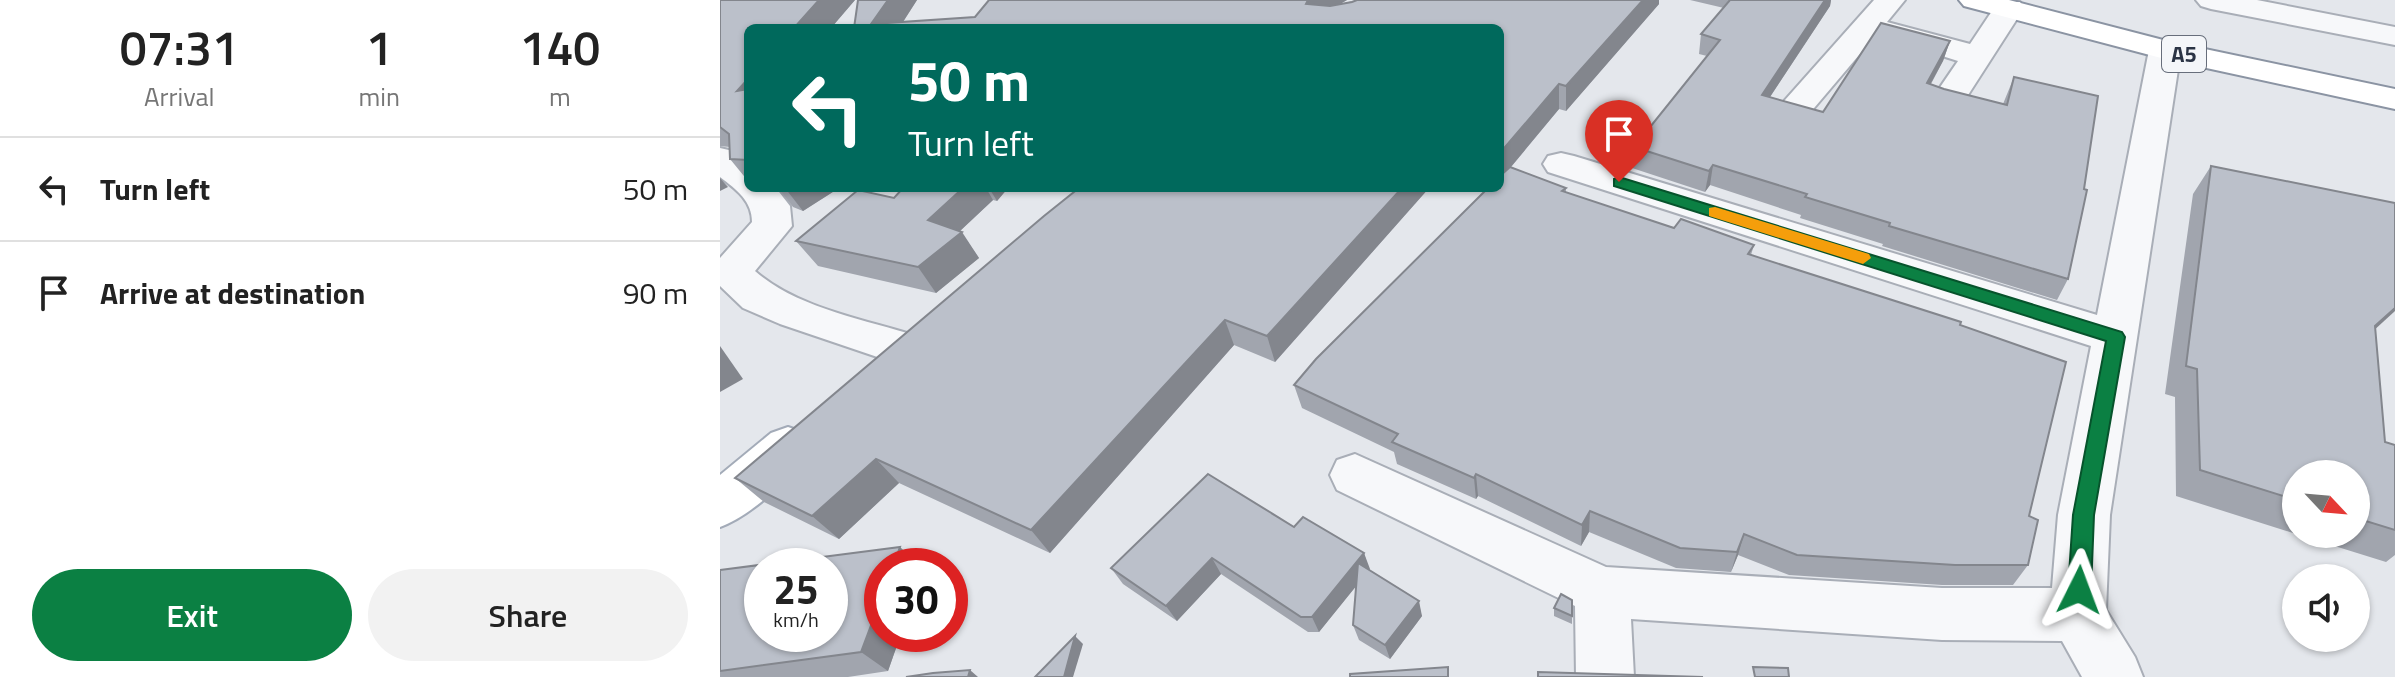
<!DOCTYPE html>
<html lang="en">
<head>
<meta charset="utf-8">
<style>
  :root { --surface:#fff; --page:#f2f2f2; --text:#222; --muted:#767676; --line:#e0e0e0; --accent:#0b8043 }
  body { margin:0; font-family:"Titillium Web",sans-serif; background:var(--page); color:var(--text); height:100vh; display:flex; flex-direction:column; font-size:30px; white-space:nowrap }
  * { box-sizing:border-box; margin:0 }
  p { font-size:26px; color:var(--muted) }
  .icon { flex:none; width:44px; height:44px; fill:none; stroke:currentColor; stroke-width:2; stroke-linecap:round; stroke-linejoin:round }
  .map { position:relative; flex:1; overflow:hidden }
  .sheet { display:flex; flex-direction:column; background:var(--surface); width:720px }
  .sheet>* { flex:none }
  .banner { position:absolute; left:24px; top:24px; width:760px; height:168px; border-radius:12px; box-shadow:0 2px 6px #0004; background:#00695c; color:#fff; overflow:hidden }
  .needle { width:52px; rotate:116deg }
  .buttons { position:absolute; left:1562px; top:460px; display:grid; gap:16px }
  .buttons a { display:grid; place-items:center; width:88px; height:88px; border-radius:50%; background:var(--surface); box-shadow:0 2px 6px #0004; font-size:40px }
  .speed { position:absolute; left:24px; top:548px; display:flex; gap:16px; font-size:40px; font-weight:700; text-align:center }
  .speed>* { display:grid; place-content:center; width:104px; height:104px; border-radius:50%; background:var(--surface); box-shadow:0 2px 6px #0004; line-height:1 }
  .speed small { font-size:20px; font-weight:400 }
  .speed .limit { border:12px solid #d22; background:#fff; color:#111 }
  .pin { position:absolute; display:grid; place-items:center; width:68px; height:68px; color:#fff; margin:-82px -34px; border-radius:50% 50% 50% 0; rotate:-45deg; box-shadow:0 0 8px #0007 }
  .pin .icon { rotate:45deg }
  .me { position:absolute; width:88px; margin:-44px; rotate:3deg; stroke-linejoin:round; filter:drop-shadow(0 0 6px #0008) }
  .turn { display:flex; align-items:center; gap:28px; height:168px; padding:0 32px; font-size:36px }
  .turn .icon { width:104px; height:104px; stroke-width:2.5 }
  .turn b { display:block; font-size:56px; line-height:68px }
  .eta { display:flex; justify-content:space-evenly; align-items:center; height:136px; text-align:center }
  .eta b { font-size:48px; font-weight:600; line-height:56px }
  .action { display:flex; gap:16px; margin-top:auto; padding:16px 32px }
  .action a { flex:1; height:92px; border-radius:48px; background:var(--accent); color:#fff; font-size:32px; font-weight:600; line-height:92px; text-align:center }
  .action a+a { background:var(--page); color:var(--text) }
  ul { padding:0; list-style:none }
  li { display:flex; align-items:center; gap:24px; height:104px; padding:0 32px; border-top:2px solid var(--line) }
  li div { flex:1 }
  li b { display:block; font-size:30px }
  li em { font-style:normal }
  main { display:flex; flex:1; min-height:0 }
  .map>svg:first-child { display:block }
</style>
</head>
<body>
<main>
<section class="sheet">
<div class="eta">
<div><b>07:31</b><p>Arrival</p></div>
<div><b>1</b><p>min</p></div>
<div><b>140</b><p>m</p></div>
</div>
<ul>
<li><svg class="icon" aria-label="left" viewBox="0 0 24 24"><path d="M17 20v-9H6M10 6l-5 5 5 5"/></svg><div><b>Turn left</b></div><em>50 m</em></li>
<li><svg class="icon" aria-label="arrive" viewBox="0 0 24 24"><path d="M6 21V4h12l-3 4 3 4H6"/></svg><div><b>Arrive at destination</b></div><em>90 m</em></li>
</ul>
<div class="action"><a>Exit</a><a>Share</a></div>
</section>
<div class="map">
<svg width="1675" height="677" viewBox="0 0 1675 677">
  <rect width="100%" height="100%" fill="#e4e7ec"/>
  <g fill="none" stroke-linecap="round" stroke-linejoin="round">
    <!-- minor casing -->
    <g stroke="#a9aeb7" stroke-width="4">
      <g id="minor">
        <path d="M 1154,0 L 1185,0 L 1167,22 L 1250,44 L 1278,2 L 1300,2 L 1304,8 L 1241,106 L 1229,109 L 1217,106 L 1212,99 L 1238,61 L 1156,35 L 1089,114 L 1077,117 L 1065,114 L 1060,107 L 1065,100 Z"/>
        <path d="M 1476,0 L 1537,0 L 1675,27 L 1675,45 L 1491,9 L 1481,6 Z"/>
        <path d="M 1445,41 L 1456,43 L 1461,50 L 1390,515 L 1386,610 L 1415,657 L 1423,677 L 1362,677 L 1342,641 L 1222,640 L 911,619 L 914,677 L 856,677 L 855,606 L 617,490 L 610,475 L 617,460 L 635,454 L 886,567 L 1222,588 L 1332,588 L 1338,515 L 1371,346 L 828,172 L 823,164 L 828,156 L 841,153 L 854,156 L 1377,315 L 1429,50 L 1434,43 Z"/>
        <path d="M 0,148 L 13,151 L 28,162 L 28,188 L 56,188 L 70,206 L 72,226 L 35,271 C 77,308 143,319 197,336 L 203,348 L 197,360 L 181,365 L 60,324 L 23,308 L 0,286 L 0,258 L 32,222 C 32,201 17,190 0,177 Z"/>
      </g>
    </g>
    <!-- major casing -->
    <g stroke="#a3abb8" stroke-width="4">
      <path id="major" d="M 68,427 L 85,433 L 92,447 C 78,474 29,517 0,527 L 0,475 L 51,433 Z"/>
    </g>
    <!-- highway casing -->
    <g stroke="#8b94a3" stroke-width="4">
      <path id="highway" d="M 1239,0 L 1289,0 L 1447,41 L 1675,89 L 1675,109 L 1445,59 L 1244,6 Z"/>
    </g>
    <!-- minor -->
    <use href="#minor" fill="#f7f8fa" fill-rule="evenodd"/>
    <!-- major -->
    <use href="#major" fill="#fff" fill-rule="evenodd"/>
    <!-- highway -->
    <use href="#highway" fill="#fff" fill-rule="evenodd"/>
  </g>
  <!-- wall -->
  <g fill="#a1a5ae">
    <path d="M 0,0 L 135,0 L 111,28 L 28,28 L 28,181 L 10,159 L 10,147 L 0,146 Z"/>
    <path d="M 138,0 L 197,0 L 183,22 L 627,0 L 620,4 L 637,0 L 939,0 L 939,4 L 846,111 L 839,109 L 791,167 L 846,188 L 846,192 L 954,228 L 1034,245 L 1031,255 L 1240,325 L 1309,516 L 1308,565 L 1293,585 L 1222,585 L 1069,575 L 1018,555 L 1011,572 L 956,568 L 869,532 L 861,546 L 758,496 L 756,499 L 677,464 L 674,452 L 582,408 L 574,385 L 780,188 L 780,28 L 134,28 Z"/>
    <path d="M 970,0 L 1111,0 L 1110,6 L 1050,97 L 1103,112 L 1230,41 L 1223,61 L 1211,84 L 1224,89 L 1283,104 L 1294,77 L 1348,279 L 1337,300 L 1162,246 L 1163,244 L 1080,218 L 1081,215 L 990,185 L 985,192 L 912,168 L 914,147 L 987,56 L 979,54 L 981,34 L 1004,8 Z"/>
    <path d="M 1491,166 L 1655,329 L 1665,442 L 1675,445 L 1675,555 L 1666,562 L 1576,534 L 1636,534 L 1636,474 L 1576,474 L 1576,534 L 1456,496 L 1455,397 L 1445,394 L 1473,194 Z"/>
    <path d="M 58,188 L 119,188 L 83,211 L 73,207 Z"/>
    <path d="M 183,188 L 288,188 L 277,201 L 273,200 L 240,231 L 259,258 L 216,293 L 98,266 L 76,241 L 174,198 Z"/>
    <path d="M 709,188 L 555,362 L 514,345 L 330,553 L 179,483 L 119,539 L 44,502 L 15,478 Z"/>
    <path d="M 574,527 L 644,553 L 649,570 L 702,616 L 670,659 L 639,640 L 633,625 L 636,586 L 599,632 L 588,632 L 501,574 L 457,621 L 403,584 L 391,568 Z"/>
    <path d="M 0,570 L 162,634 L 181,634 L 168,671 L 128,677 L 0,677 Z"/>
    <path d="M 852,600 L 852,624 L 834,616 L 834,608 Z"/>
  </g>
  <!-- shaded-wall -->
  <g fill="#83868d">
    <path d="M 99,0 L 135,0 L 111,28 L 74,28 Z"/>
    <path d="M 168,0 L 197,0 L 179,28 L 151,24 Z"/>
    <path d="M 588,0 L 627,0 L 596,18 L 586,4 Z"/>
    <path d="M 923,0 L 939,0 L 939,4 L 846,111 L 846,86 Z"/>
    <path d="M 1105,0 L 1111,0 L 1110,6 L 1038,115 L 1042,95 Z"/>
    <path d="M 1230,41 L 1223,61 L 1200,103 L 1207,83 Z"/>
    <path d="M 28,79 L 28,105 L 17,91 Z"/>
    <path d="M 839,84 L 839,109 L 780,180 L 780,153 Z"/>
    <path d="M 993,165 L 990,185 L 985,192 L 989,171 Z"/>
    <path d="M 0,178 L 8,187 L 0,191 Z"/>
    <path d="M 65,188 L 119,188 L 83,211 Z"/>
    <path d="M 243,188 L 266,188 L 273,200 L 225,245 L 208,220 Z"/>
    <path d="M 269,188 L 288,188 L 277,201 Z"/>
    <path d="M 682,188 L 709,188 L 555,362 L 547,336 Z"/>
    <path d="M 242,232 L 259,258 L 216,293 L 198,267 Z"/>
    <path d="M 1675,308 L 1675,311 L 1628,354 L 1655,326 Z"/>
    <path d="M 505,320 L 514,345 L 330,553 L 311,530 Z"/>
    <path d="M 0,346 L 23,379 L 0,392 Z"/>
    <path d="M 156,459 L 179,483 L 119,539 L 92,516 Z"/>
    <path d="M 756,474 L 758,496 L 756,499 L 754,478 Z"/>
    <path d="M 870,511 L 869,532 L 861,546 L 862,525 Z"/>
    <path d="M 1024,534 L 1018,555 L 1011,572 L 1017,552 Z"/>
    <path d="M 180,547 L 200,566 L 173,566 Z"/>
    <path d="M 644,553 L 650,569 L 599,632 L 592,617 Z"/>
    <path d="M 492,558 L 501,574 L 457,621 L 446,606 Z"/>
    <path d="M 162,596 L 162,634 L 181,634 L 168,671 L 141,652 Z"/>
    <path d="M 699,601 L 702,616 L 670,659 L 665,645 Z"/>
    <path d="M 355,636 L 363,644 L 353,677 L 344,677 Z"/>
    <path d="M 250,670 L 258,677 L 248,677 Z"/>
  </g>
  <!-- building -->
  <g fill="#bbc0ca" stroke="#83868d" stroke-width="2" fill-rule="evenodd">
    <path d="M 0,0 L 99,0 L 74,28 L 28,28 L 28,79 L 17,91 L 28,89 L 28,160 L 10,159 L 9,134 L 0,127 Z"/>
    <path d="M 138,0 L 168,0 L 151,24 L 255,17 L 269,0 L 588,0 L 586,4 L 610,6 L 632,2 L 637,0 L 923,0 L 846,86 L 839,84 L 780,153 L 780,28 L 134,28 Z"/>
    <path d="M 1010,0 L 1105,0 L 1042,95 L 1103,112 L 1161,23 L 1230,41 L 1207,83 L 1224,89 L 1287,105 L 1294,77 L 1378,96 L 1364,189 L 1367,190 L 1348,279 L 1169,226 L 1170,223 L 1085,197 L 1087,194 L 993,165 L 989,171 L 914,147 L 1000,40 L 981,34 Z"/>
    <path d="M 1491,166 L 1675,203 L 1675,308 L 1655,326 L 1665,442 L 1675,445 L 1675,530 L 1636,518 L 1636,474 L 1576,474 L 1576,500 L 1480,470 L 1477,369 L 1466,366 Z"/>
    <path d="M 790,167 L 846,188 L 842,191 L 954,228 L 961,219 L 1034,245 L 1028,254 L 1241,322 L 1240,325 L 1346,362 L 1309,516 L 1318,520 L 1308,565 L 1235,565 L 1077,555 L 1024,534 L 1017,552 L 960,548 L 870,511 L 862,525 L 756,474 L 754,478 L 672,442 L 678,434 L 574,385 L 596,359 L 768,188 L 780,188 L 780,176 Z"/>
    <path d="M 183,188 L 243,188 L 208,220 L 242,232 L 198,267 L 76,241 L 138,190 L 174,198 Z"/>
    <path d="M 359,188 L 682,188 L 547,336 L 505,320 L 311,530 L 156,459 L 92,516 L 15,478 L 324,216 Z"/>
    <path d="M 488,474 L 574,527 L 583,517 L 644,553 L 592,617 L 581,617 L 492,558 L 446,606 L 391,568 Z"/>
    <path d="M 180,547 L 173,566 L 162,566 L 162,596 L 141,652 L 0,671 L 0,570 ZM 42,566 L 110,566 L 110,634 L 42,634 Z"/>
    <path d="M 638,563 L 699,601 L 665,645 L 633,625 Z"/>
    <path d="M 841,594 L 852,600 L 852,616 L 834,608 Z"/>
    <path d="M 355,636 L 344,677 L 315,677 Z"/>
    <path d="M 728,667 L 728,677 L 630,677 L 630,674 Z"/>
    <path d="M 1033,667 L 1068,668 L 1069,677 L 1035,677 Z"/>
    <path d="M 250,670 L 248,677 L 186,677 L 213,673 Z"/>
    <path d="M 818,672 L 983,677 L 818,677 Z"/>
  </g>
  <!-- route -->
  <path fill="#0b8043" stroke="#07532c" stroke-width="2" d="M 899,177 L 1402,332 L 1405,337 L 1374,515 L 1371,590 L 1367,597 L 1359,600 L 1351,597 L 1348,590 L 1353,515 L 1386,341 L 894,186 L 894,179 Z"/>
  <!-- slow -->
  <path fill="#f59e0b" d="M 995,207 L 1149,254 L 1151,258 L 1143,264 L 989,216 L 989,208 Z"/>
  <g text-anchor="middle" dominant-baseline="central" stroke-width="6" stroke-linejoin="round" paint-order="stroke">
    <!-- shield labels -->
    <rect fill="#f4f6f9" stroke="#676e7b" stroke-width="2" x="1442" y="36" width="44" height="36" rx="6"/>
    <g font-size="22" font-weight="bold" fill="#2b3445">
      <text x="1464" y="54">A5</text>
    </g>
  </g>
</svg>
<div class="buttons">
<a><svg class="needle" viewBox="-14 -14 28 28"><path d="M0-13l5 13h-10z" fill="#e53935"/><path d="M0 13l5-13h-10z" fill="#767676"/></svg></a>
<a><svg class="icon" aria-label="sound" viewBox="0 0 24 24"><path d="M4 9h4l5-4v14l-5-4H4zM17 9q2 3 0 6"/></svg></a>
</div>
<div class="speed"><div>25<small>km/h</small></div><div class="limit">30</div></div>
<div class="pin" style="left:899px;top:182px;background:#d93025"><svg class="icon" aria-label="arrive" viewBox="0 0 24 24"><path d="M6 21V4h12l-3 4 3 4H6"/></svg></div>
<svg class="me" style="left:1359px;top:590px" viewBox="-20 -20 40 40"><path d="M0-17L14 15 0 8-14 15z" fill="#0b8043" stroke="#fff" stroke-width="4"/></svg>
<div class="banner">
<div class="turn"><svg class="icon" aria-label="left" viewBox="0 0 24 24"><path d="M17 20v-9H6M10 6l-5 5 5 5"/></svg><div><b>50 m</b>Turn left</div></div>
</div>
</div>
</main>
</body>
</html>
